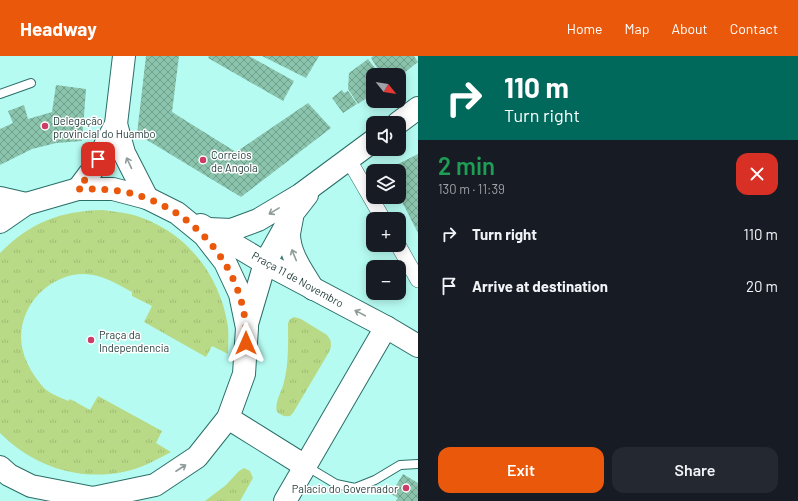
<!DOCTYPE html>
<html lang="en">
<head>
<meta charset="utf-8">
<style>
  :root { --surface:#171b24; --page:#242831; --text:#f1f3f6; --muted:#9ea1a6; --accent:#ea580c }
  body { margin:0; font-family:Barlow,sans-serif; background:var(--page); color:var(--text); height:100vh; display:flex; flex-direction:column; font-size:15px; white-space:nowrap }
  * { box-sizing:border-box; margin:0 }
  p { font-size:13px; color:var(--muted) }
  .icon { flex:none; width:22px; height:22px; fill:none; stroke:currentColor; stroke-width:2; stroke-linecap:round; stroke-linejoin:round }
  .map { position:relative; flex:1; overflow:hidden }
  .side { display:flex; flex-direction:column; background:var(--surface); width:380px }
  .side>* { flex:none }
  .top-card { background:#00695c; color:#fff; overflow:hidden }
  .needle { width:26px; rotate:120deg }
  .controls { position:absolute; left:366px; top:12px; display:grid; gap:8px }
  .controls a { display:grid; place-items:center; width:40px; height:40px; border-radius:8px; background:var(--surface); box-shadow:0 2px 10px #0003; font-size:20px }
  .pin { position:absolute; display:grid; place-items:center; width:34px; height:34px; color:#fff; margin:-17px; border-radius:8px; box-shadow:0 2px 6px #0006 }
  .me { position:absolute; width:44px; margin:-22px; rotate:0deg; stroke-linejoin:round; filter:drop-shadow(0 0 3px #0008) }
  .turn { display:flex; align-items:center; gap:14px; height:84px; padding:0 20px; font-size:18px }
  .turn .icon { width:52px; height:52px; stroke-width:2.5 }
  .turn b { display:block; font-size:28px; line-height:34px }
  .round { display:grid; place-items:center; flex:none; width:42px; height:42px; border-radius:12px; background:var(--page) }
  .summary { display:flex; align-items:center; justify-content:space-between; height:68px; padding:0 20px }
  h1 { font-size:24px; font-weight:600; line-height:30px; color:#1e9e55 }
  .cta { display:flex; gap:8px; margin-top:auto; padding:8px 20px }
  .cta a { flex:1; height:46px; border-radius:12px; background:var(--accent); color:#fff; font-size:16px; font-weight:600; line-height:46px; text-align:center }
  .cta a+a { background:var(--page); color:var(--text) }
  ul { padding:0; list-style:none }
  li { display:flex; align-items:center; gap:12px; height:52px; padding:0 20px }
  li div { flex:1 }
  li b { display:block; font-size:15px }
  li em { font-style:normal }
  header { display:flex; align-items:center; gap:24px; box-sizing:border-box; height:56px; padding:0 20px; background:var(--accent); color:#fff }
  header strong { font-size:19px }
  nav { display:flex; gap:22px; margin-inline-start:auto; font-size:14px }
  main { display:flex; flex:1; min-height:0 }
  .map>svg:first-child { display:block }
</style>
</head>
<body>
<header>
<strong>Headway</strong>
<nav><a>Home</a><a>Map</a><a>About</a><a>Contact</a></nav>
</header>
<main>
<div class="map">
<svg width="418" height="445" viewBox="0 0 418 445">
  <defs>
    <pattern id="grass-tufts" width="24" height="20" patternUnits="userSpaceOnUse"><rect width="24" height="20" fill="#b8da86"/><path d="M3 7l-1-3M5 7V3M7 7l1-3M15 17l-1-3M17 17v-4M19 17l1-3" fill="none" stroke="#9ebc74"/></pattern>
    <pattern id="building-cross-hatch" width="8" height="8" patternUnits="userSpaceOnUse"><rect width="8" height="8" fill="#8ac4ac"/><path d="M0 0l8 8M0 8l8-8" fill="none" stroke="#70a08d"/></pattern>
  </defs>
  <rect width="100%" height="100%" fill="#b6fbf2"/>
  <!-- grass -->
  <g fill="url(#grass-tufts)">
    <path d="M 103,154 C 117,156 131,157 145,163 C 191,181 221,223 228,271 C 229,280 228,289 228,298 L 212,290 L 206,301 L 144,266 L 152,250 L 132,240 L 132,236 C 117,228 101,218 84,218 C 45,218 13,257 23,295 C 26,308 35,322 44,332 C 50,338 60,341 68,345 L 70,343 L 90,354 L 98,340 L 162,375 L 156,387 L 171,396 C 156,404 140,413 123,416 C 77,425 33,410 0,377 L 0,197 C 31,166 60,155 103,154 Z"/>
    <path d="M 294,261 L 301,263 L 327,279 C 332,285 332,290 329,296 L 293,357 L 290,360 C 284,361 281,359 277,356 C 274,347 282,335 284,326 C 289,306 288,287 288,267 L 290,263 Z"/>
    <path d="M 244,412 L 250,415 L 253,422 L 240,445 L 205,445 L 226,429 L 239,415 Z"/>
  </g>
  <!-- building -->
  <g fill="url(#building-cross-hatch)">
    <path d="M 146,0 L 179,0 L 172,56 L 236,96 L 308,47 L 331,72 L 241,141 L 137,78 Z"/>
    <path d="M 209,0 L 249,0 L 294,25 L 283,45 L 208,2 Z"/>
    <path d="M 262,0 L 319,0 L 306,22 Z"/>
    <path d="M 373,0 L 414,0 L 418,6 L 399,21 L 399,19 L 382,19 L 371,2 Z"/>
    <path d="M 368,3 L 380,19 L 373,19 L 373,37 L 358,48 L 348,33 L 349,17 Z"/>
    <path d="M 56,29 L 86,33 L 82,85 L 56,87 L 32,93 L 0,109 L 0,73 L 13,67 L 8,55 L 24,49 L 28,63 L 52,56 Z"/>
    <path d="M 342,34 L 344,37 L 348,35 L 357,48 L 343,57 L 332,42 Z"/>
    <path d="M 418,98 L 418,177 L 399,140 L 399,115 L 384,115 Z"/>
    <path d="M 403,418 L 418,427 L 418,445 L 396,445 L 398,442 L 391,438 Z"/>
  </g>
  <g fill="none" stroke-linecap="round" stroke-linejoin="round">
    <!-- lane casing -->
    <g stroke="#2a6e68" stroke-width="10">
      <g id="lane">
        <path d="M 0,38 L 31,27"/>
        <path d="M 306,410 L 336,428 L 355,432 L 375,424 L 400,409 L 418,408"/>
      </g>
    </g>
    <!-- street casing -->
    <g stroke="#2a6e68" stroke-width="16">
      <g id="street">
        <path d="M 349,104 L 383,163"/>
        <path d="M 398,189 L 418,224"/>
      </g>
    </g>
    <!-- secondary casing -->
    <g stroke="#2a6e68" stroke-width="24">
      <g id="secondary">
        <path d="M 398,67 L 418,52"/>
        <path d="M 116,68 L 124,97 L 147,142"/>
        <path d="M 78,133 L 93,113 L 116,68 L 124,0"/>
        <path d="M 0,142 L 26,148"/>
        <path d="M 292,162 C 291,167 290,172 289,178 C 289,198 303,216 313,233"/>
        <path d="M 0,166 L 26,148 L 78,133 L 113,133 L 147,142 L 177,157 L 204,179 L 225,206 L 240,238 L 247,272 L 244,318 L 228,362 L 197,401 L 155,429 L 93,442 L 31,430 L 9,419 L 0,411"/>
        <path d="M 201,169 L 265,207 L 386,271 L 418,290"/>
        <path d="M 209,173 L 231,174 L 258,164 L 300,139 L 373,85"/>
        <path d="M 247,268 L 265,207 L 293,157 L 307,139"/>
        <path d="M 228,362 L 305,410"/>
        <path d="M 285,445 L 386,271"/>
      </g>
    </g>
    <!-- lane -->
    <use href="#lane" stroke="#fff" stroke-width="8"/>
    <!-- street -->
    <use href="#street" stroke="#fff" stroke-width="15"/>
    <!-- secondary -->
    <use href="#secondary" stroke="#fff" stroke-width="22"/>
  </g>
  <!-- one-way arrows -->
  <defs><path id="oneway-shaft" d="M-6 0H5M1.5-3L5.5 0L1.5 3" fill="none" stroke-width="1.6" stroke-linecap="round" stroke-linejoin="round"/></defs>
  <g stroke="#8e9c9a">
    <use href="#oneway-shaft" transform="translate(129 107) rotate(-115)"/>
    <use href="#oneway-shaft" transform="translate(274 155) rotate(149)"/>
    <use href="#oneway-shaft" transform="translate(294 199) rotate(-112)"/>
    <use href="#oneway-shaft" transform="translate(360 257) rotate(-152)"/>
    <use href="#oneway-shaft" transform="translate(181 412) rotate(-33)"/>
  </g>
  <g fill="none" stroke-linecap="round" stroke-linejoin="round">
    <!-- route -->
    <path stroke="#ea580c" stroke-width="7" stroke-dasharray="0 12.6" d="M 98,103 L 93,113 L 78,133 C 101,133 124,133 146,142 C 205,163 249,224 246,287"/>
  </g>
  <!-- markers -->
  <g fill="#cb3d68" stroke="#fff" stroke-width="1.5">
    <circle cx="45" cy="70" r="4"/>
    <circle cx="203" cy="104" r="4"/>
    <circle cx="91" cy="284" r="4"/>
    <circle cx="406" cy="432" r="4"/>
  </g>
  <g text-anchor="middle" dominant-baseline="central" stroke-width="3" stroke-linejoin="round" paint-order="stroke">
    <!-- poi labels -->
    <g font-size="11" fill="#1c3835" stroke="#fff" text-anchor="start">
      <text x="53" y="64">Delegação<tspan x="53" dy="13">provincial do Huambo</tspan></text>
      <text x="211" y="98">Correios<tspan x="211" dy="13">de Angola</tspan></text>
      <text x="99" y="278">Praça da<tspan x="99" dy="13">Independencia</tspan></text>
      <text x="398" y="432" text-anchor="end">Palacio do Governador</text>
    </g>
    <!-- street labels -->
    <g font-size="11" fill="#1c3835" stroke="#fff">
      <text transform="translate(298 223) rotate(29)">Praça 11 de Novembro</text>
    </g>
  </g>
</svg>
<div class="controls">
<a><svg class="needle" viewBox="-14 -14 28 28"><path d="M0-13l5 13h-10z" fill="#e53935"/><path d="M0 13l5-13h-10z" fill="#9ea1a6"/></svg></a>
<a><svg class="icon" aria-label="sound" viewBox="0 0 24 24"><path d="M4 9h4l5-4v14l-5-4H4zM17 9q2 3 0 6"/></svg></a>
<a><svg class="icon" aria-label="layers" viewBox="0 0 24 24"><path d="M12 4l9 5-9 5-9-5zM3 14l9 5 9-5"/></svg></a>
<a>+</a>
<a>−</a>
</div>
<div class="pin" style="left:98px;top:103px;background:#d93025"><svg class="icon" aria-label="arrive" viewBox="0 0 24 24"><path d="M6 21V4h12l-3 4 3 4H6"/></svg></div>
<svg class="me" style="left:246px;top:287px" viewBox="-20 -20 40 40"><path d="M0-17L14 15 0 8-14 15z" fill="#ea580c" stroke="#fff" stroke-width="4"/></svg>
</div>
<section class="side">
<div class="top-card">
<div class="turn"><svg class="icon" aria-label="right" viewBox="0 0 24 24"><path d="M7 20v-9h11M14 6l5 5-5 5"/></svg><div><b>110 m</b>Turn right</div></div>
</div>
<div class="summary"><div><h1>2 min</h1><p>130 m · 11:39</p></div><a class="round" style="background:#d93025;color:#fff"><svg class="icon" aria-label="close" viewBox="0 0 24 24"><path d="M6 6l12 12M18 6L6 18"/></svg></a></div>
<ul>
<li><svg class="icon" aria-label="right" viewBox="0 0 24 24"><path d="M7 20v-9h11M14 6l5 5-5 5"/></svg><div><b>Turn right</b></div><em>110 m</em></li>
<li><svg class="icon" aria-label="arrive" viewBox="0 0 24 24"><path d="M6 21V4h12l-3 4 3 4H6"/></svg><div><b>Arrive at destination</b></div><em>20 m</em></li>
</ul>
<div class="cta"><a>Exit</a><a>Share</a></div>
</section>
</main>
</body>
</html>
